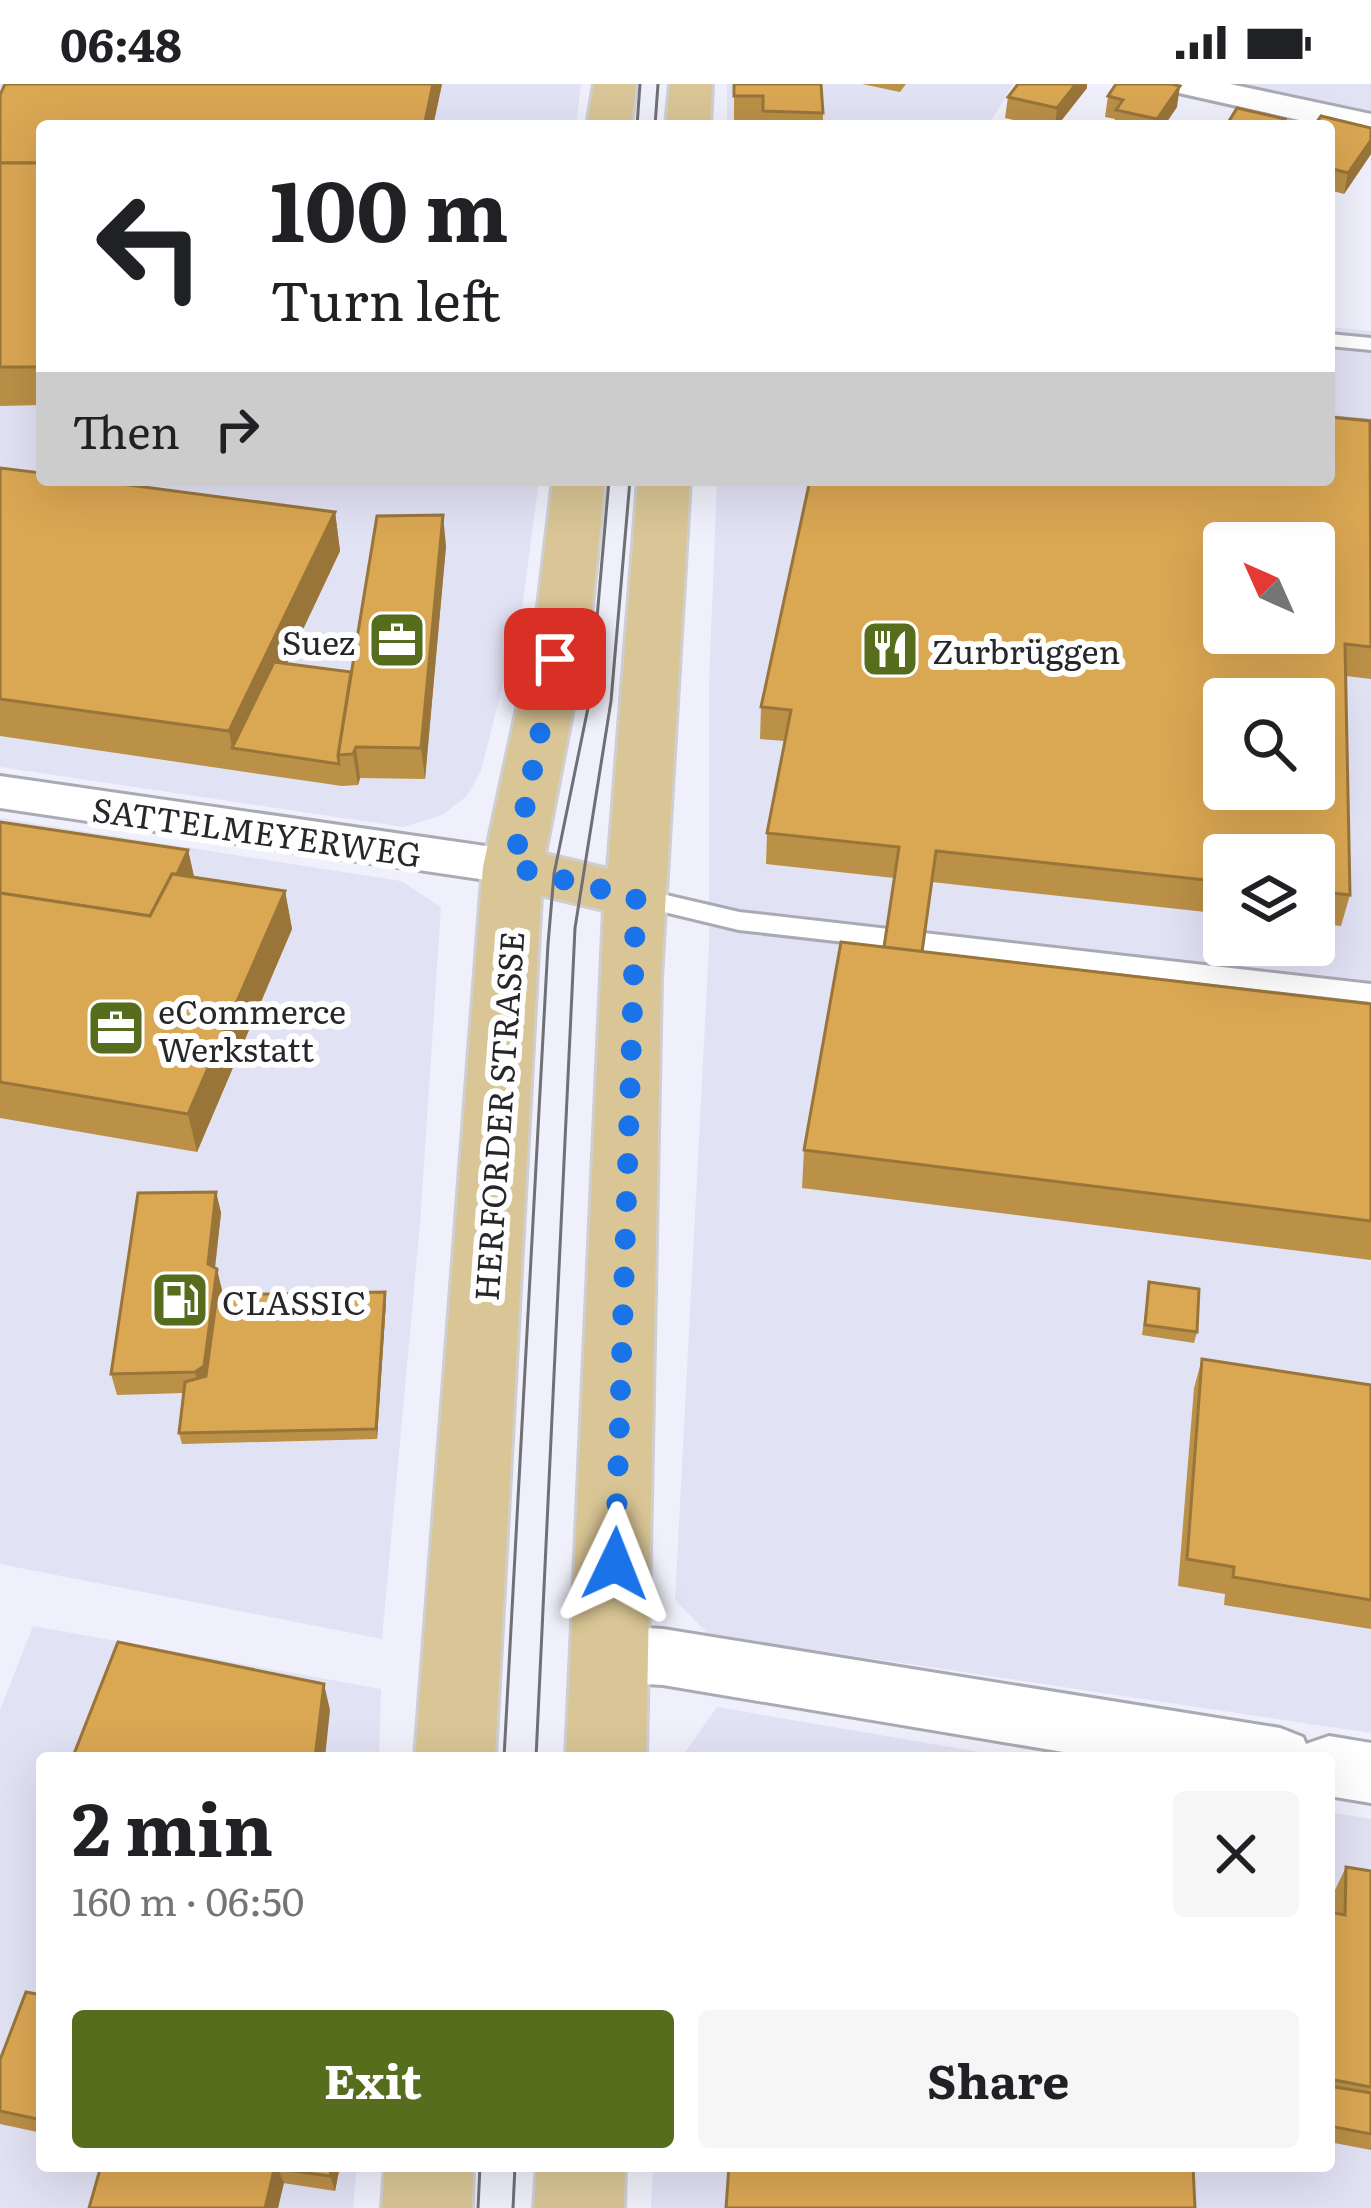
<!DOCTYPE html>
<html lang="en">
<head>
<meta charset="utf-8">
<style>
  :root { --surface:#fff; --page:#f6f6f6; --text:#202124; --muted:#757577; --accent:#566d1d }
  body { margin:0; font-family:Literata,serif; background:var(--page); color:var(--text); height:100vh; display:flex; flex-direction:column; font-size:45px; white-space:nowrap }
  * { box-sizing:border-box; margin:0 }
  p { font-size:39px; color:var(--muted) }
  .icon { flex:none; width:66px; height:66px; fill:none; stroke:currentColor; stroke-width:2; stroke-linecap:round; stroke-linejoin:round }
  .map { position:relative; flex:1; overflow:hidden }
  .drawer { position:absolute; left:36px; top:1668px; width:1299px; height:420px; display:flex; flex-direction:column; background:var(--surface); border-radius:12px; box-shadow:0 12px 48px #0002 }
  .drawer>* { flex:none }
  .banner { position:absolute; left:36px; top:36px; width:1299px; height:366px; border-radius:12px; box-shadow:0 12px 48px #0002; background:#fff; color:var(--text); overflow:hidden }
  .needle { width:78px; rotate:315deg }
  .buttons { position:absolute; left:1203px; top:438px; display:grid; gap:24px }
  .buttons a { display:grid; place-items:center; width:132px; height:132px; border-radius:12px; background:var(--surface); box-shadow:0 12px 48px #0002; font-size:60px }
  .pin { position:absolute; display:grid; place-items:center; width:102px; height:102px; color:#fff; margin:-51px; border-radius:24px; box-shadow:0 6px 18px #0006 }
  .me { position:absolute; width:132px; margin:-66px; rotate:2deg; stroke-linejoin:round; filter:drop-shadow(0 0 9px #0008) }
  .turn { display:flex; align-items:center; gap:42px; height:252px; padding:0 36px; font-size:54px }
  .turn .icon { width:156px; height:156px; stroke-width:2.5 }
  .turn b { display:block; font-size:84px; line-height:102px }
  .then { display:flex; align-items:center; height:114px; padding:0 36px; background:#0003; gap:24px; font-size:45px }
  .round { display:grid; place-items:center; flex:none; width:126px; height:126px; border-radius:12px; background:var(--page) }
  .summary { display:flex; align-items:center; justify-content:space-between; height:204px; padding:0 36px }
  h1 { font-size:72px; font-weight:700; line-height:90px }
  .primary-button { display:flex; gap:24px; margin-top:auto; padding:24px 36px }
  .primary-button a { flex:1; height:138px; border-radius:12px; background:var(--accent); color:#fff; font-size:48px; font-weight:700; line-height:138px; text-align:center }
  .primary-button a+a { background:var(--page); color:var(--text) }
  .status { display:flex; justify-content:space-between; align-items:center; height:84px; padding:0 60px; background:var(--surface); direction:ltr }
  .status svg { height:33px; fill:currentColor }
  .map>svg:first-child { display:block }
</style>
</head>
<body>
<div class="status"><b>06:48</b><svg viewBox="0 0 49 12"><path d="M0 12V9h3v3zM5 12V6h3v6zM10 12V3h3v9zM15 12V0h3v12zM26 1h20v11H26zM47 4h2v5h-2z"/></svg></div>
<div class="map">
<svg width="1371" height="2124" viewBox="0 0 1371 2124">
  <rect width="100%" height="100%" fill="#f0f0fc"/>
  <!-- built -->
  <g fill="#e2e2f5" fill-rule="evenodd">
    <path d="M 0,0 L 581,0 L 576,42 L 42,42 L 42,396 L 539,396 L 522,525 L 481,687 L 467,712 L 442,731 L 404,743 L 0,683 Z"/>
    <path d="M 727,0 L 1013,0 L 988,42 L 727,42 Z"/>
    <path d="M 1226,0 L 1371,0 L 1371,32 Z"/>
    <path d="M 1329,243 L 1371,247 L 1371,1649 L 708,1550 L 675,1516 L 709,862 L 709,600 L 717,396 L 1329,396 ZM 1224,459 L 1314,459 L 1314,549 L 1224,549 ZM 1224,615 L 1314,615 L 1314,705 L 1224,705 ZM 1224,771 L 1314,771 L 1314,861 L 1224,861 Z"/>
    <path d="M 0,734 L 401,797 L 441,823 L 420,1140 L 382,1555 L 0,1480 Z"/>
    <path d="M 33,1542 L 381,1605 L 379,1674 L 42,1674 L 42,2082 L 357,2082 L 353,2124 L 0,2124 L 0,1626 Z"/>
    <path d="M 717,1623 L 1015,1674 L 681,1674 Z"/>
    <path d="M 1329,1728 L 1371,1735 L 1371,2124 L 651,2124 L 653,2082 L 1329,2082 Z"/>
  </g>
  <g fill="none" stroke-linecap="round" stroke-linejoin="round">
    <!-- service casing -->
    <g stroke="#aaaab5" stroke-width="6">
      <g id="service">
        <path d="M 1329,250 L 1371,254 L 1371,266 L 1329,262 Z"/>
        <path d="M 1329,334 L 1371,338 L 1371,350 L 1329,346 Z"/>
        <path d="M 636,804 L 739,828 L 1371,900 L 1371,918 L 739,846 L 627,819 L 624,813 Z"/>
      </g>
    </g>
    <!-- minor casing -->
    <g stroke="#aaaab5" stroke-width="6">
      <g id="minor">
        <path d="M 1165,0 L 1230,0 L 1371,30 L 1371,52 L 1170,7 Z"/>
        <path d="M 0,692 L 513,766 L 530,771 L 537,783 L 530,795 L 513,800 L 0,724 Z"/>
        <path d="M 612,1542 L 663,1545 L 1280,1644 L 1303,1653 L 1306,1660 L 1329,1652 L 1371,1659 L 1371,1719 L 1329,1712 L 1329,1674 L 1099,1674 L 663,1601 L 612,1598 L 590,1590 L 580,1570 L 590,1550 Z"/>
      </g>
    </g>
    <!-- primary casing -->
    <g stroke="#cfcfd0" stroke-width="6">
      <g id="primary">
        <path d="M 594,0 L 636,0 L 631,42 L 587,42 Z"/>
        <path d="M 670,0 L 712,0 L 710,42 L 666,42 Z"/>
        <path d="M 553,396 L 605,396 L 591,531 L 545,770 L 608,785 L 638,396 L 690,396 L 661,894 L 646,1674 L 566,1674 L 604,826 L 541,811 L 495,1674 L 415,1674 L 483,783 L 537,531 Z"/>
        <path d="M 385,2082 L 473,2082 L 472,2124 L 382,2124 Z"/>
        <path d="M 537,2082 L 625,2082 L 624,2124 L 534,2124 Z"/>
      </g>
    </g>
    <!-- service -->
    <use href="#service" fill="#fff" fill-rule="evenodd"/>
    <!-- minor -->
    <use href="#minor" fill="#fff" fill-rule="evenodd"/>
    <!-- primary -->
    <use href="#primary" fill="#d9c595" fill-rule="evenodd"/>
    <!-- tram -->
    <g stroke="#6f6f76" stroke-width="3">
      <path d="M 637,42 L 640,0"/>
      <path d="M 655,42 L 658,0"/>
      <path d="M 504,1674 L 548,860 L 554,790 L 590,614 L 609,396"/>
      <path d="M 536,1674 L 575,844 L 611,617 L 630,396"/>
      <path d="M 478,2124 L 480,2082"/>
      <path d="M 513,2124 L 515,2082"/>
    </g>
  </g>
  <!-- wall -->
  <g fill="#bb9047">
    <path d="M 5,0 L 442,0 L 433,42 L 42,42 L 42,321 L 0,322 L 0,11 Z"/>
    <path d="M 734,0 L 823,29 L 823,42 L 734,42 Z"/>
    <path d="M 862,0 L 906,0 L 900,8 Z"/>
    <path d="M 1018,0 L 1087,0 L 1087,4 L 1057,42 L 1041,42 L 1005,34 L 1008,13 Z"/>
    <path d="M 1108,12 L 1177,23 L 1164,42 L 1114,42 L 1115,35 L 1105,33 Z"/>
    <path d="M 1329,42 L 1371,44 L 1371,70 L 1344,110 L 1329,106 Z"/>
    <path d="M 1371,377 L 1371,595 L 1346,592 L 1350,811 L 1341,842 L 1314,839 L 1314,771 L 1224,771 L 1224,830 L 932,798 L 923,868 L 1371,920 L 1371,1176 L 802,1104 L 804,1066 L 884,863 L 894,794 L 766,780 L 767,749 L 785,657 L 760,655 L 761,623 L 809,399 L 784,397 L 1329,396 Z"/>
    <path d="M 0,384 L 335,428 L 340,467 L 287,579 L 351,588 L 446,462 L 425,695 L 360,694 L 358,701 L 342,702 L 0,652 Z"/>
    <path d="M 0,738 L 188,766 L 194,793 L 285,807 L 292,845 L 197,1068 L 0,1034 Z"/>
    <path d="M 216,1108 L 221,1129 L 215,1184 L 222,1206 L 221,1211 L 385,1208 L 386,1218 L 377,1355 L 182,1360 L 179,1349 L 184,1309 L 117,1311 L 111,1290 Z"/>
    <path d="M 1149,1198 L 1197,1248 L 1194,1259 L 1142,1251 Z"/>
    <path d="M 1202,1275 L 1371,1301 L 1371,1545 L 1224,1521 L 1225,1510 L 1178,1502 L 1194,1304 Z"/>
    <path d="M 1346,1783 L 1371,1787 L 1371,2066 L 1329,2058 L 1329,1828 L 1334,1829 L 1334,1808 Z"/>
    <path d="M 42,1911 L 42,2049 L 0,2040 L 0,1976 Z"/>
    <path d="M 101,2082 L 340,2082 L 335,2107 L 283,2099 L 278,2124 L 89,2124 Z"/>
  </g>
  <!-- shaded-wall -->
  <g fill="#99753a">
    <path d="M 433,0 L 442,0 L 433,42 L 424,42 Z"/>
    <path d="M 1076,0 L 1087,0 L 1087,4 L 1057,42 L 1055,42 L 1057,24 Z"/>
    <path d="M 1180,2 L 1177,23 L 1164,42 L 1156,42 L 1157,35 Z"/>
    <path d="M 1371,56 L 1371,70 L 1344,110 L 1348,89 Z"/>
    <path d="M 335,428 L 340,467 L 246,666 L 232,664 L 229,647 Z"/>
    <path d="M 443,431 L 446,462 L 425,695 L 421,664 Z"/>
    <path d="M 356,663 L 360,694 L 358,701 L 353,670 Z"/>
    <path d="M 188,766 L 195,797 L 152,839 Z"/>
    <path d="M 285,807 L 292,845 L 197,1068 L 188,1030 Z"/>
    <path d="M 216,1108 L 221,1129 L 213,1200 L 208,1180 Z"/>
    <path d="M 217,1185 L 222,1206 L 209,1302 L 201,1309 L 195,1288 Z"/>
    <path d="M 385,1208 L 386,1218 L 377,1355 L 376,1345 Z"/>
    <path d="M 324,1600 L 330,1626 L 325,1674 L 315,1674 Z"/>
    <path d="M 275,2082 L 277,2082 L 284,2099 L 278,2124 L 265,2124 Z"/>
    <path d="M 332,2082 L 340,2082 L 335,2107 L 330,2092 Z"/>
  </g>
  <!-- building -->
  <g fill="#daa753" stroke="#99753a" stroke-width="3" fill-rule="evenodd">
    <path d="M 5,0 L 433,0 L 424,42 L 42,42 L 42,79 L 0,79 L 0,11 Z"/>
    <path d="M 734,0 L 821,0 L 823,29 L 763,27 L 763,12 L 734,12 Z"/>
    <path d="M 1018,0 L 1076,0 L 1057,24 L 1008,13 Z"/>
    <path d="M 1116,0 L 1171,0 L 1180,2 L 1157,35 L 1116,26 L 1123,16 L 1108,12 Z"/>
    <path d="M 1237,24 L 1285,35 L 1281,42 L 1226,42 Z"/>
    <path d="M 1321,32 L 1371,44 L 1371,56 L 1348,89 L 1329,84 L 1329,42 L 1314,42 Z"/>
    <rect x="0" y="79" width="42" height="204"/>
    <path d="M 1329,333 L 1370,337 L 1371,563 L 1345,560 L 1350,811 L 1314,807 L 1314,771 L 1224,771 L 1224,798 L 936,767 L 922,868 L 884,863 L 899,763 L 767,749 L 791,626 L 761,623 L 810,396 L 1329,396 ZM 1224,459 L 1314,459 L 1314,549 L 1224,549 ZM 1224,615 L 1314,615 L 1314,705 L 1224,705 Z"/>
    <path d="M 0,384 L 42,389 L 42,396 L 91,396 L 335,428 L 229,647 L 0,615 Z"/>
    <path d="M 443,431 L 421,664 L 356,663 L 353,670 L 338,671 L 377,432 Z"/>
    <path d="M 274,578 L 351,588 L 338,671 L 339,680 L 232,664 Z"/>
    <path d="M 0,738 L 188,766 L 177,790 L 172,790 L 150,832 L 0,809 Z"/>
    <path d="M 172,790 L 285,807 L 188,1030 L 0,998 L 0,809 L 150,832 Z"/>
    <path d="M 841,858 L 1371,920 L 1371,1137 L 804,1066 Z"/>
    <path d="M 216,1108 L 208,1180 L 217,1185 L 204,1282 L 195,1288 L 111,1290 L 138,1109 Z"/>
    <path d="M 1149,1198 L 1199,1205 L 1197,1248 L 1145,1241 Z"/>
    <path d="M 385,1208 L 376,1345 L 179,1349 L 185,1298 L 206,1292 L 217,1211 Z"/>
    <path d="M 1202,1275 L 1371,1301 L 1371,1516 L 1233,1493 L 1234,1483 L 1187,1475 Z"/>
    <path d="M 118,1558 L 324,1600 L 315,1674 L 94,1674 L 74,1670 Z"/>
    <path d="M 1346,1783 L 1371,1787 L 1371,2003 L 1329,1995 L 1329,1828 L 1345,1831 Z"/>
    <path d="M 26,1908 L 42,1911 L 42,2021 L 37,2035 L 0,2027 L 0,1976 Z"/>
    <path d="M 1329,2002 L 1371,2009 L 1371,2050 L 1329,2042 Z"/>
    <path d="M 101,2082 L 275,2082 L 265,2124 L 89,2124 Z"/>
    <path d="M 277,2082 L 332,2082 L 330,2092 L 278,2085 Z"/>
    <path d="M 729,2082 L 1193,2082 L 1195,2124 L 726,2124 Z"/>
  </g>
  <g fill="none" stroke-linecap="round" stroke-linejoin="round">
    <!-- route -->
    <path stroke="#1a73e8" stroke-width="21" stroke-dasharray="0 37.8" d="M 555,575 L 513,783 L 636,814 L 615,1480"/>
  </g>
  <!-- icons -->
  <defs>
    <g id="office-square" transform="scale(3)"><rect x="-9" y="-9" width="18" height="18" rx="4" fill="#566d1d" stroke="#fefefe"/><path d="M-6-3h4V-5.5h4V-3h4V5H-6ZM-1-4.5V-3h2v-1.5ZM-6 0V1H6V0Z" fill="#fff"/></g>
    <g id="restaurant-square" transform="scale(3)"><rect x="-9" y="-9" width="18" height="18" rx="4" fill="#566d1d" stroke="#fefefe"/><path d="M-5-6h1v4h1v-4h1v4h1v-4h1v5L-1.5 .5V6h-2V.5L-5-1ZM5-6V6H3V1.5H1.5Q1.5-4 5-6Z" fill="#fff"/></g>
    <g id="fuel-square" transform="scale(3)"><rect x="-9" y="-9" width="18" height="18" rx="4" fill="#566d1d" stroke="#fefefe"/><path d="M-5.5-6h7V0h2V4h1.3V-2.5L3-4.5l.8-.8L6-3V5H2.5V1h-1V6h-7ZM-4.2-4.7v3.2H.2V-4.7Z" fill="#fff"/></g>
  </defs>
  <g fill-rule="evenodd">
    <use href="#office-square" x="397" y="556"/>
    <use href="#restaurant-square" x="890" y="565"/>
    <use href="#office-square" x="116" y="944"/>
    <use href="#fuel-square" x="180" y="1216"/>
  </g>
  <g text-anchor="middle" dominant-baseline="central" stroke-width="12" stroke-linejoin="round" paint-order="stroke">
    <!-- poi labels -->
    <g font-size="33" fill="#27272b" stroke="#fefefe" text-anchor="start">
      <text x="355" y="556" text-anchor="end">Suez</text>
      <text x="932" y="565">Zurbrüggen</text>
      <text x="158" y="925">eCommerce<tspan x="158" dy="38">Werkstatt</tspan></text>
      <text x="222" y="1216">CLASSIC</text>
    </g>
    <!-- street labels -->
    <g font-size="33" fill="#27272b" stroke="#fefefe">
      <text transform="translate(257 746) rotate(8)">SATTELMEYERWEG</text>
      <text transform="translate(497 1032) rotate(-86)">HERFORDER STRASSE</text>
    </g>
  </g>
</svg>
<div class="buttons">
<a><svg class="needle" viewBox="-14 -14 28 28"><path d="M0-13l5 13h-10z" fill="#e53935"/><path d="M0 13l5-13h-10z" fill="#757577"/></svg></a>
<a><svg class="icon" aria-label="search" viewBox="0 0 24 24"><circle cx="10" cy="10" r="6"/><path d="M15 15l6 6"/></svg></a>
<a><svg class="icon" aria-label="layers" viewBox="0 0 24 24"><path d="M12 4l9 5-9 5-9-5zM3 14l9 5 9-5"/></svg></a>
</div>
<div class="pin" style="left:555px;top:575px;background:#d93025"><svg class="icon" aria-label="arrive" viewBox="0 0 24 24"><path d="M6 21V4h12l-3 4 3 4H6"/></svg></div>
<svg class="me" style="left:615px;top:1480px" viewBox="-20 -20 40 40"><path d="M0-17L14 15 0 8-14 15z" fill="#1a73e8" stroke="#fff" stroke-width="4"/></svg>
<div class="banner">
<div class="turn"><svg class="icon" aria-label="left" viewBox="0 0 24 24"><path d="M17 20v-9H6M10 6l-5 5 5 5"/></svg><div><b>100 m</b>Turn left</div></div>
<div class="then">Then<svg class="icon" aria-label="right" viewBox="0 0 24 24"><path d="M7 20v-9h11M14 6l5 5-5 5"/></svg></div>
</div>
<section class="drawer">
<div class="summary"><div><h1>2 min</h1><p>160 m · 06:50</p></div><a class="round"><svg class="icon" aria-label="close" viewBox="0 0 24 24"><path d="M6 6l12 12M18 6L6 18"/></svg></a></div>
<div class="primary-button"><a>Exit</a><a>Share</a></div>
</section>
</div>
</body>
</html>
